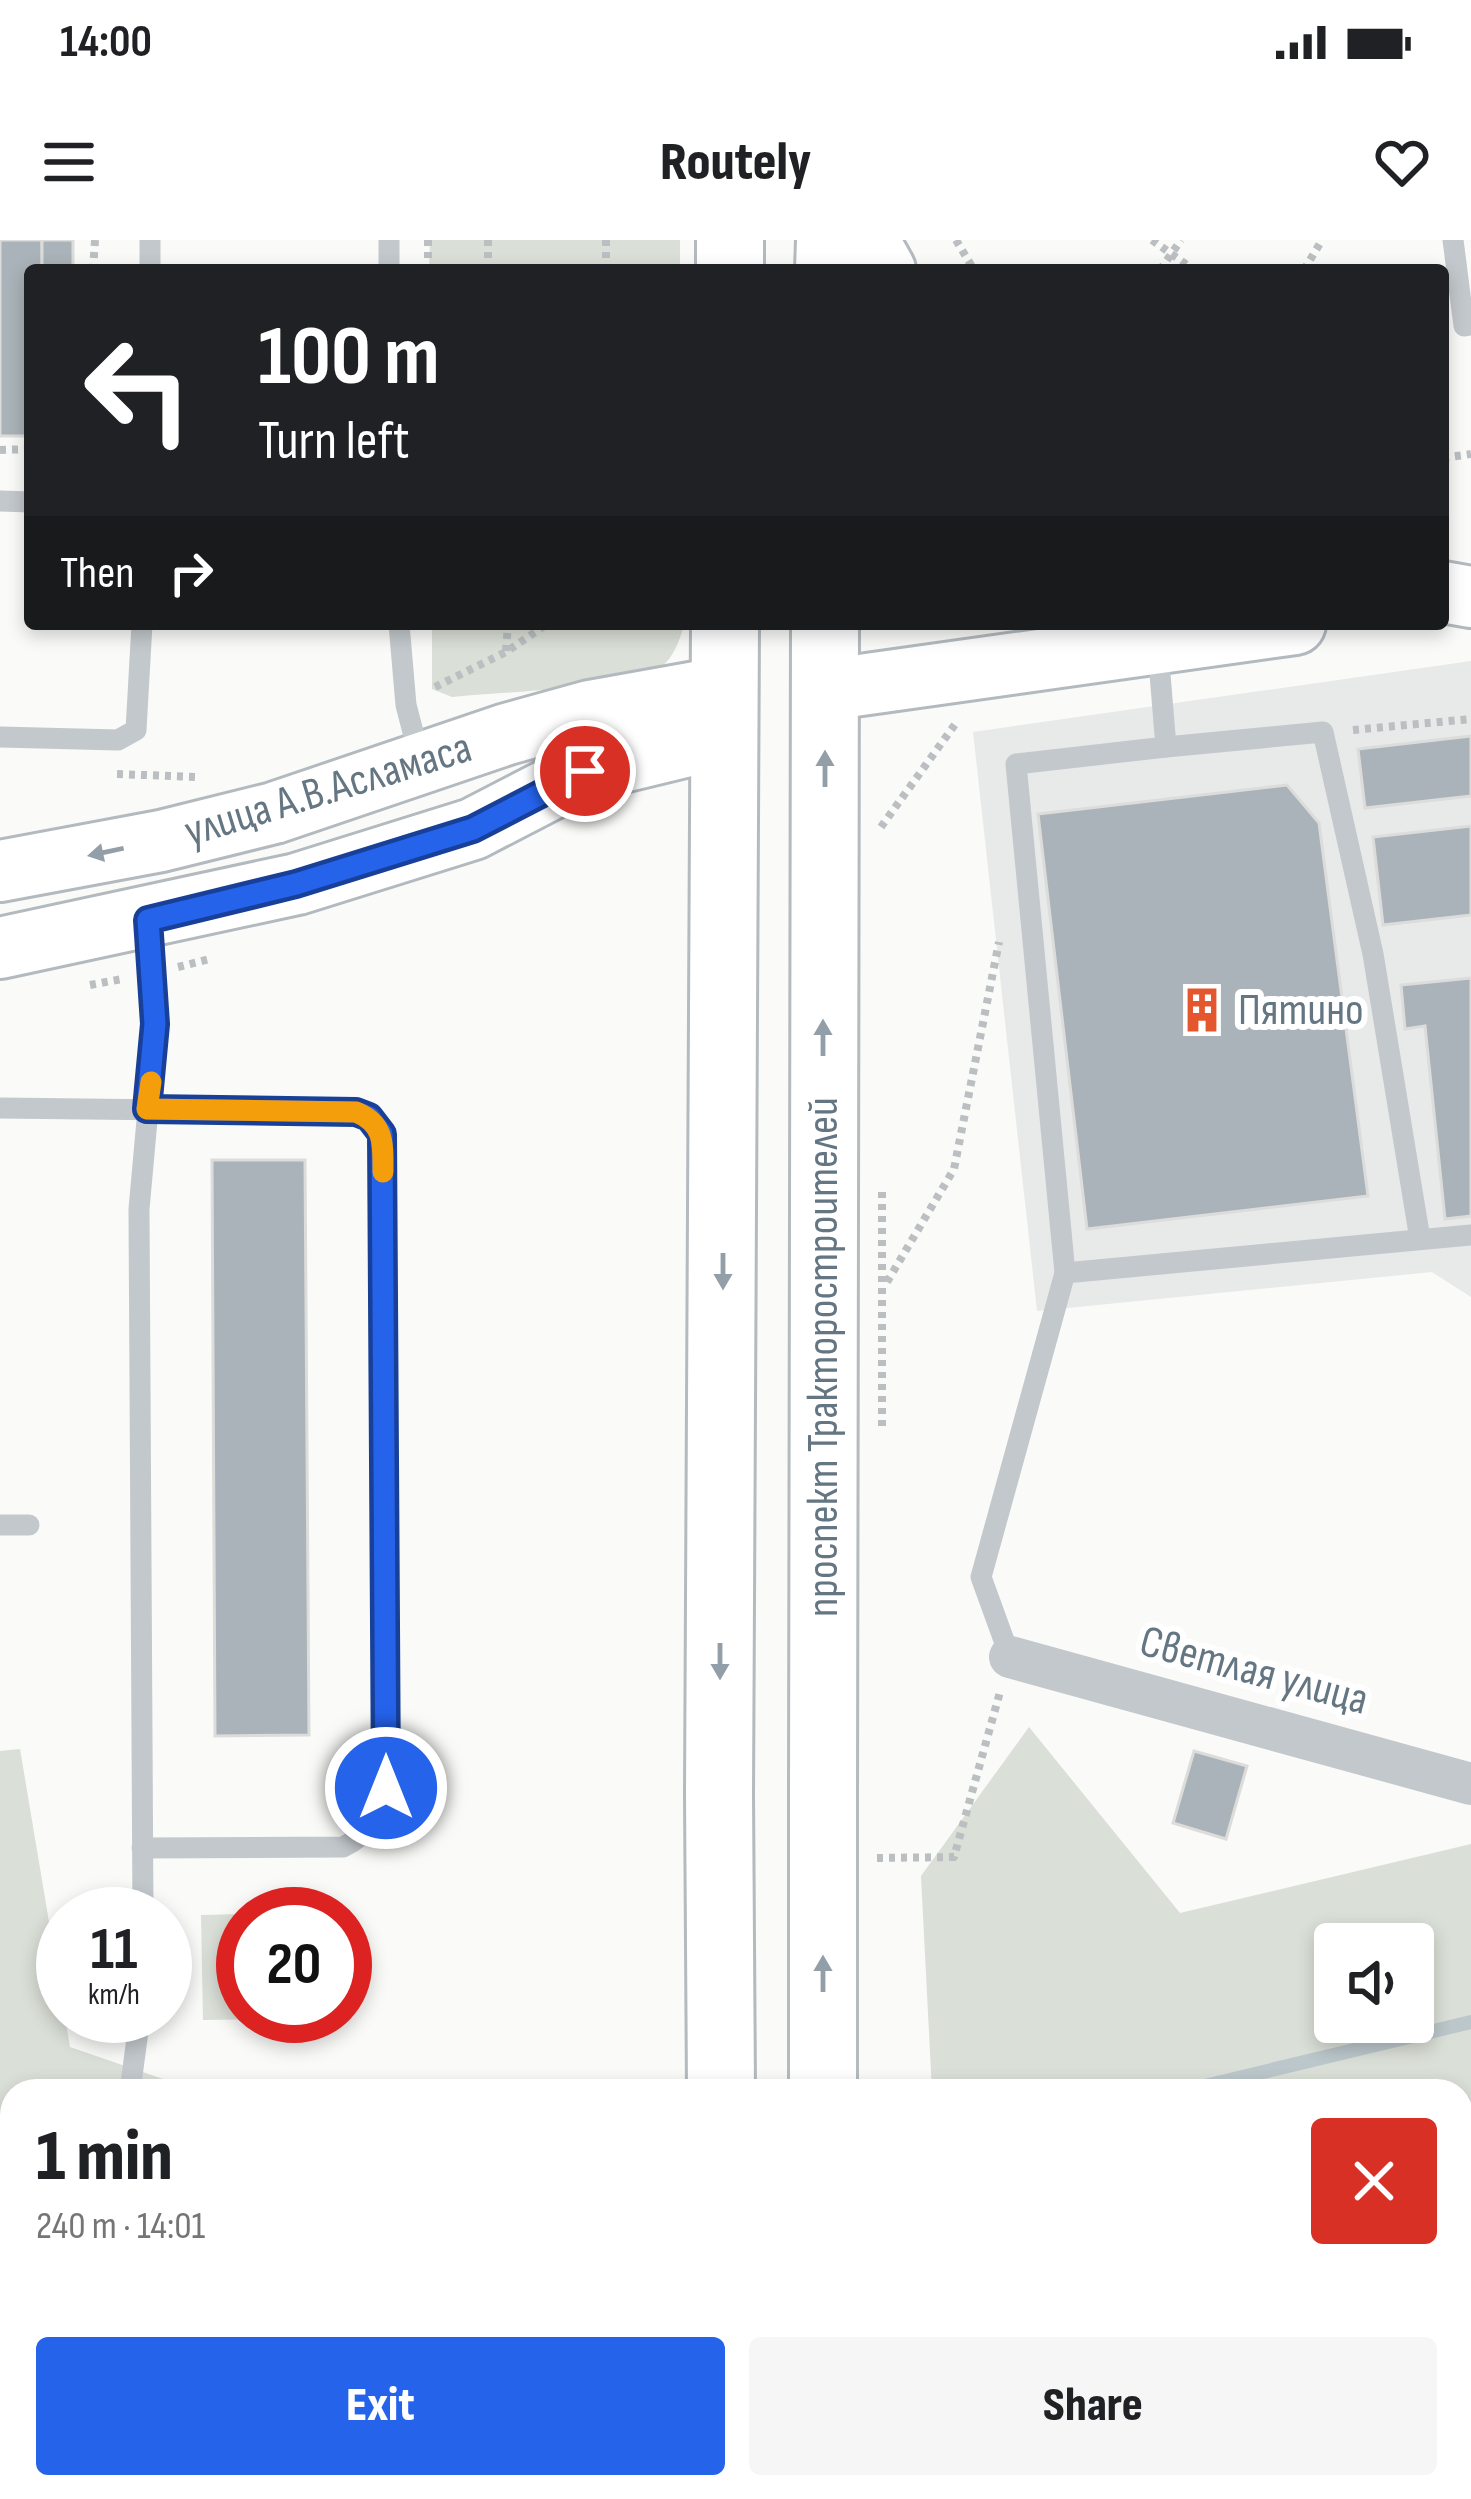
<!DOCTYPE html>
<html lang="en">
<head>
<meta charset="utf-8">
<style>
  :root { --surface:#fff; --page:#f6f6f6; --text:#202124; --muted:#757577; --accent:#2563eb }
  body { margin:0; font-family:"Sofia Sans Condensed",sans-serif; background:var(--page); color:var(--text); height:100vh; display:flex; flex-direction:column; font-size:45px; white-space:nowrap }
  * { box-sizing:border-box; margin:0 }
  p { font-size:39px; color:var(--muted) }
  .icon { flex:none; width:66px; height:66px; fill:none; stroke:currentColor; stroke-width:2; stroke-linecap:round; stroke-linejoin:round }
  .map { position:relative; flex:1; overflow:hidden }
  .panel { position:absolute; left:0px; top:1839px; width:1473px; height:420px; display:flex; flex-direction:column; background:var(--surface); border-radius:36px 36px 0 0; box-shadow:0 6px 18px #0003 }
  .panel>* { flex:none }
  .hud { position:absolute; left:24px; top:24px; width:1425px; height:366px; border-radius:12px; box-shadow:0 6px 18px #0003; background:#202124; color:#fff; overflow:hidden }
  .buttons { position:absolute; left:1314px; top:1683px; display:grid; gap:24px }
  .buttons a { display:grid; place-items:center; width:120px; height:120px; border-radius:12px; background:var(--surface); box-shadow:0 6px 18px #0003; font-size:60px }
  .speed { position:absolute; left:36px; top:1647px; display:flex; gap:24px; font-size:60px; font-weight:700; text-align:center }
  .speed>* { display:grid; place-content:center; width:156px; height:156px; border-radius:50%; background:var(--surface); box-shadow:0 6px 18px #0003; line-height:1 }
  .speed small { font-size:30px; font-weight:400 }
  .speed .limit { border:18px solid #d22; background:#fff; color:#111 }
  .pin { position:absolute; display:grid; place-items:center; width:102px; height:102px; color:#fff; margin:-51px; border:6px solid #fff; border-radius:50%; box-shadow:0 3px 12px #0007 }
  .me { position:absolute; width:132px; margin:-66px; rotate:0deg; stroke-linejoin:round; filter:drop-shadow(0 0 9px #0008) }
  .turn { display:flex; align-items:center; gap:42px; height:252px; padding:0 36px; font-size:54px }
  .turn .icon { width:156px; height:156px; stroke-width:2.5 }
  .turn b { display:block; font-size:84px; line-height:102px }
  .then { display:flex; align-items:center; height:114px; padding:0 36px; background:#0003; gap:24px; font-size:45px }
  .round { display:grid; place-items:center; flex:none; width:126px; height:126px; border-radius:12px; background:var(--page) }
  .summary { display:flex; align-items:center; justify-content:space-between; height:204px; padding:0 36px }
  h1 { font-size:72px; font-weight:800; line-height:90px }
  .action { display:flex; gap:24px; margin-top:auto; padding:24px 36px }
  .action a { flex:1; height:138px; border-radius:12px; background:var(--accent); color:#fff; font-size:48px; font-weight:800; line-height:138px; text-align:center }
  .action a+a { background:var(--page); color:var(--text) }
  .status { display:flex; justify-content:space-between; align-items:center; height:84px; padding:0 60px; background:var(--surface); direction:ltr }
  .status svg { height:33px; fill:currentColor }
  header { display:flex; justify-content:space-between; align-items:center; height:156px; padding:0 36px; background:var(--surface); font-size:54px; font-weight:800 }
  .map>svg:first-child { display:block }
</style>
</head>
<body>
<div class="status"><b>14:00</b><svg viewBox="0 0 49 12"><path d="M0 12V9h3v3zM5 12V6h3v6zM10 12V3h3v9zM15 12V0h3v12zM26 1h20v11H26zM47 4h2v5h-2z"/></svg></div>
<header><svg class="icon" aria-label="menu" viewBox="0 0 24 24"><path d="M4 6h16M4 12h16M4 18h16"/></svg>Routely<svg class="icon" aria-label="heart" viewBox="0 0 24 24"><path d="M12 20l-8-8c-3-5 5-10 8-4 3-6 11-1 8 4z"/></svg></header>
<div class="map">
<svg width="1471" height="2259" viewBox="0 0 1471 2259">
  <rect width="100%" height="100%" fill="#fafaf8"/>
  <!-- built -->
  <path fill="#e8e9e9" d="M 1471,421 L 1471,1057 L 1432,1032 L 1037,1071 L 973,492 Z"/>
  <!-- green -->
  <g fill="#dadfd7" fill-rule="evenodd">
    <path d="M 430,0 L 680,0 L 680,30 L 429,30 Z"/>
    <path d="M 432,384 L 684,384 L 684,386 C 679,401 674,417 661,427 C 630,449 496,452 452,457 L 432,449 Z"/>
    <path d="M 1029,1487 L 1180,1673 L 1471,1604 L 1471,2072 L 1461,2068 L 1461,1851 L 932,1851 L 921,1636 ZM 1413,1704 L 1413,1782 L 1335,1782 L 1335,1704 Z"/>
    <path d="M 20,1509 L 70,1807 L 198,1851 L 12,1851 L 12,2160 L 0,2160 L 0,1511 Z"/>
    <path d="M 243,1674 L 243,1776 L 277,1779 L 203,1780 L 201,1675 Z"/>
    <path d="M 171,2247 L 480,2247 L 481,2255 L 186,2259 Z"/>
  </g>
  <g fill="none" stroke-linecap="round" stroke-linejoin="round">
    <!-- stream -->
    <path stroke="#bbc7cb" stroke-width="14" d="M 1184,1851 L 1471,1782"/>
  </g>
  <!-- building -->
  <g fill="#aab3b9" stroke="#dcdcda" stroke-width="3">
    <path d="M 0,0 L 42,0 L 42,30 L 30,30 L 30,196 L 0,196 Z"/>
    <rect x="42" y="0" width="31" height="30"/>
    <path d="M 1471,496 L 1471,556 L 1365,568 L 1358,509 Z"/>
    <path d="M 1287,545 L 1319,583 L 1368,956 L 1087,989 L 1038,574 Z"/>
    <path d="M 1471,586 L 1471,675 L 1383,685 L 1373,597 Z"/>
    <path d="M 1471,738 L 1471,976 L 1445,979 L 1425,786 L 1405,789 L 1401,745 Z"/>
    <path d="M 212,920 L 305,920 L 309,1495 L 215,1496 Z"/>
    <path d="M 1194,1511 L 1247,1526 L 1226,1599 L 1173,1583 Z"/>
  </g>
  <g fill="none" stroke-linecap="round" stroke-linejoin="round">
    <!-- secondary casing -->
    <g stroke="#b3babf" stroke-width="66">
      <g id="secondary">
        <path d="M 868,0 L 885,30"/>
        <path d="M 1443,352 L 1471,357"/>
        <path d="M 825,450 L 1295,384"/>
        <path d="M 0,631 L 161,601 L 274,573 L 507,494 L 590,471 L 724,447"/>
        <path d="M 0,708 L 297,644 L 473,589 L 585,531 L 725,497"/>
      </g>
    </g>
    <!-- primary casing -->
    <g stroke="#b5babe" stroke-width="72">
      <g id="primary">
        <path d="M 730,30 L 730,0"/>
        <path d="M 829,30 L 830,0"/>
        <path d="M 719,1554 L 725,384"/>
        <path d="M 823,1554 L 825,384"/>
        <path d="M 723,2247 L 723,2259"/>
        <path d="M 824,2247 L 824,2259"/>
      </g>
    </g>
    <!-- path -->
    <g stroke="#bbbfc2" stroke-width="8" stroke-dasharray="6 6" stroke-linecap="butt">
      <path d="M 606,0 L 606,30"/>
      <path d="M 956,0 L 974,30"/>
      <path d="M 1152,0 L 1194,30"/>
      <path d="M 93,30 L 95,0"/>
      <path d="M 428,30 L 428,0"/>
      <path d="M 488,30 L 488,0"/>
      <path d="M 1160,30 L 1181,0"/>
      <path d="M 1304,30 L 1322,0"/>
      <path d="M 0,210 L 30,209"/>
      <path d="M 1443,218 L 1471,214"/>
      <path d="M 506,411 L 508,384"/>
      <path d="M 435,447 L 506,412 L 547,384"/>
      <path d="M 1353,490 L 1471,479"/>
      <path d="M 117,534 L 198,537"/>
      <path d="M 881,587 L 956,483"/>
      <path d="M 178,727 L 210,719"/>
      <path d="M 90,745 L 122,739"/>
      <path d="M 887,1042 L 954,929 L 999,702"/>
      <path d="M 882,1186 L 882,950"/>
      <path d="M 877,1618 L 954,1617 L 1000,1452"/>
    </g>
    <!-- lane -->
    <g stroke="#c3c8cc" stroke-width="21">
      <path d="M 1453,0 L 1464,86 L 1471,85"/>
      <path d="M 150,30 L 150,0"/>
      <path d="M 389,30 L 389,0"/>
      <path d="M 0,261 L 30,262"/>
      <path d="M 399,384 L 406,465 L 420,519"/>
      <path d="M 0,497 L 118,500 L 136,490 L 142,384"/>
      <path d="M 1166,507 L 1323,492 L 1373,714 L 1420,999"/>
      <path d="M 0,868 L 356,872 L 369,877 L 382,894 L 386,1548 C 380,1577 370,1594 343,1607 L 142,1608"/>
      <path d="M 1065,1033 L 1016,524 L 1166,507 L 1158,410"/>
      <path d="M 0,1285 L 29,1285"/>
      <path d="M 1010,1417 L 981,1337 L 1065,1033 L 1471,995"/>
      <path d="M 143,1674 L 139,969 L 154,803 L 148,681"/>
      <path d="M 130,1851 L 140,1776"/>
      <path d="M 0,2219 L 12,2218"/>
      <path d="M 95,2259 L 96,2247"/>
    </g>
    <!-- street -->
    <path stroke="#c3c8cc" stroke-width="42" d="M 1010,1417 L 1471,1544"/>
    <!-- secondary -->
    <use href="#secondary" stroke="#fff" stroke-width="60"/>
    <!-- primary -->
    <use href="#primary" stroke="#fff" stroke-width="66"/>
    <!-- primary-bridge casing -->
    <g stroke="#b5babe" stroke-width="72" stroke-linecap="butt">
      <g id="primary-bridge">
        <path d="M 719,1554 L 721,1851"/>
        <path d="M 823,1554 L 823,1851"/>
      </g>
    </g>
    <!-- primary-bridge -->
    <use href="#primary-bridge" stroke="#fff" stroke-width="66"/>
  </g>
  <!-- one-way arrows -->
  <defs><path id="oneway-solid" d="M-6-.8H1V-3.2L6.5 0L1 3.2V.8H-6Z" transform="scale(3)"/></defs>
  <g fill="#939fa8">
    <use href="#oneway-solid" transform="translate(825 529) rotate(-90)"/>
    <use href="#oneway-solid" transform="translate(106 612) rotate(168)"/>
    <use href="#oneway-solid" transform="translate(823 798) rotate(-90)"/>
    <use href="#oneway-solid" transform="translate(723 1031) rotate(90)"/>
    <use href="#oneway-solid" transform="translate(720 1421) rotate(90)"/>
    <use href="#oneway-solid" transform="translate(823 1734) rotate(-90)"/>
  </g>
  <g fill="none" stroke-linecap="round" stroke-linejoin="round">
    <!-- route casing -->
    <g stroke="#184099" stroke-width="30">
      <path id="route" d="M 386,1548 L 382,894 L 369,877 L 356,872 L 147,869 L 155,784 L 148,680 L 296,644 L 473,589 L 585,531"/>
    </g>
    <!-- route -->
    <use href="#route" stroke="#2563eb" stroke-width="21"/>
    <!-- slow -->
    <path stroke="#f59e0b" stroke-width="21" d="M 151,842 L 147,869 L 356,872 C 385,884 383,904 383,932"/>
  </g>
  <!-- icons -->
  <defs>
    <g id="building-bare" transform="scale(3.6)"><path d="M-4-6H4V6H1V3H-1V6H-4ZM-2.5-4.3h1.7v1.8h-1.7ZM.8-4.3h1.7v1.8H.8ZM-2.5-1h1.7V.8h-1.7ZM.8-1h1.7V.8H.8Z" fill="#e4572e" stroke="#fff" stroke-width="2.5" paint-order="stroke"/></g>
  </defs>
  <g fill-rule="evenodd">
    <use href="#building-bare" x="1202" y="770"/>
  </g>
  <g text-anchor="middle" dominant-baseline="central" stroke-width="12" stroke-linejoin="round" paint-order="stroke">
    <!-- street labels -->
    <g font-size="45" fill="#657683" stroke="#fff">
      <text transform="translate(328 550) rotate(-17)">улица А.В.Асламаса</text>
      <text transform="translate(823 1117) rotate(-90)">проспект Тракторостроителей</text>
      <text transform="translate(1254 1431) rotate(15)">Светлая улица</text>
    </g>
    <!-- poi labels -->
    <g font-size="45" fill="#657683" stroke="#fff" text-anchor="start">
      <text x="1238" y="770">Пятино</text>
    </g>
  </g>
</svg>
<div class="buttons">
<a><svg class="icon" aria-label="sound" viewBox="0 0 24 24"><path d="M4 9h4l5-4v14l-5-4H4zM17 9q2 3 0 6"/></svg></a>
</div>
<div class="speed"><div>11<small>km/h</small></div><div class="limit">20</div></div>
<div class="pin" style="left:585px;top:531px;background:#d93025"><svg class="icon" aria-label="arrive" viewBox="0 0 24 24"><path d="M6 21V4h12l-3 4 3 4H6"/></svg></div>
<svg class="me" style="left:386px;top:1548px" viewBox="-20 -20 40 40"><circle r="17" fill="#2563eb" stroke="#fff" stroke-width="3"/><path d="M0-11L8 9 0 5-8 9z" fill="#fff"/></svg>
<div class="hud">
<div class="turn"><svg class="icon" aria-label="left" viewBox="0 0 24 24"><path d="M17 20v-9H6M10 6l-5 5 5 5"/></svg><div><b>100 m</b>Turn left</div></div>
<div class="then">Then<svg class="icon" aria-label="right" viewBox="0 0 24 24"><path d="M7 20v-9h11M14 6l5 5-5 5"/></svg></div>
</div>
<section class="panel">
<div class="summary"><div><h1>1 min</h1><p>240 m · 14:01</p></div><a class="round" style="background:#d93025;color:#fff"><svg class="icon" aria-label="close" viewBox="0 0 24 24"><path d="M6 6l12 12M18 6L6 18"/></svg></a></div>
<div class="action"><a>Exit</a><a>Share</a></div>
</section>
</div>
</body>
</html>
